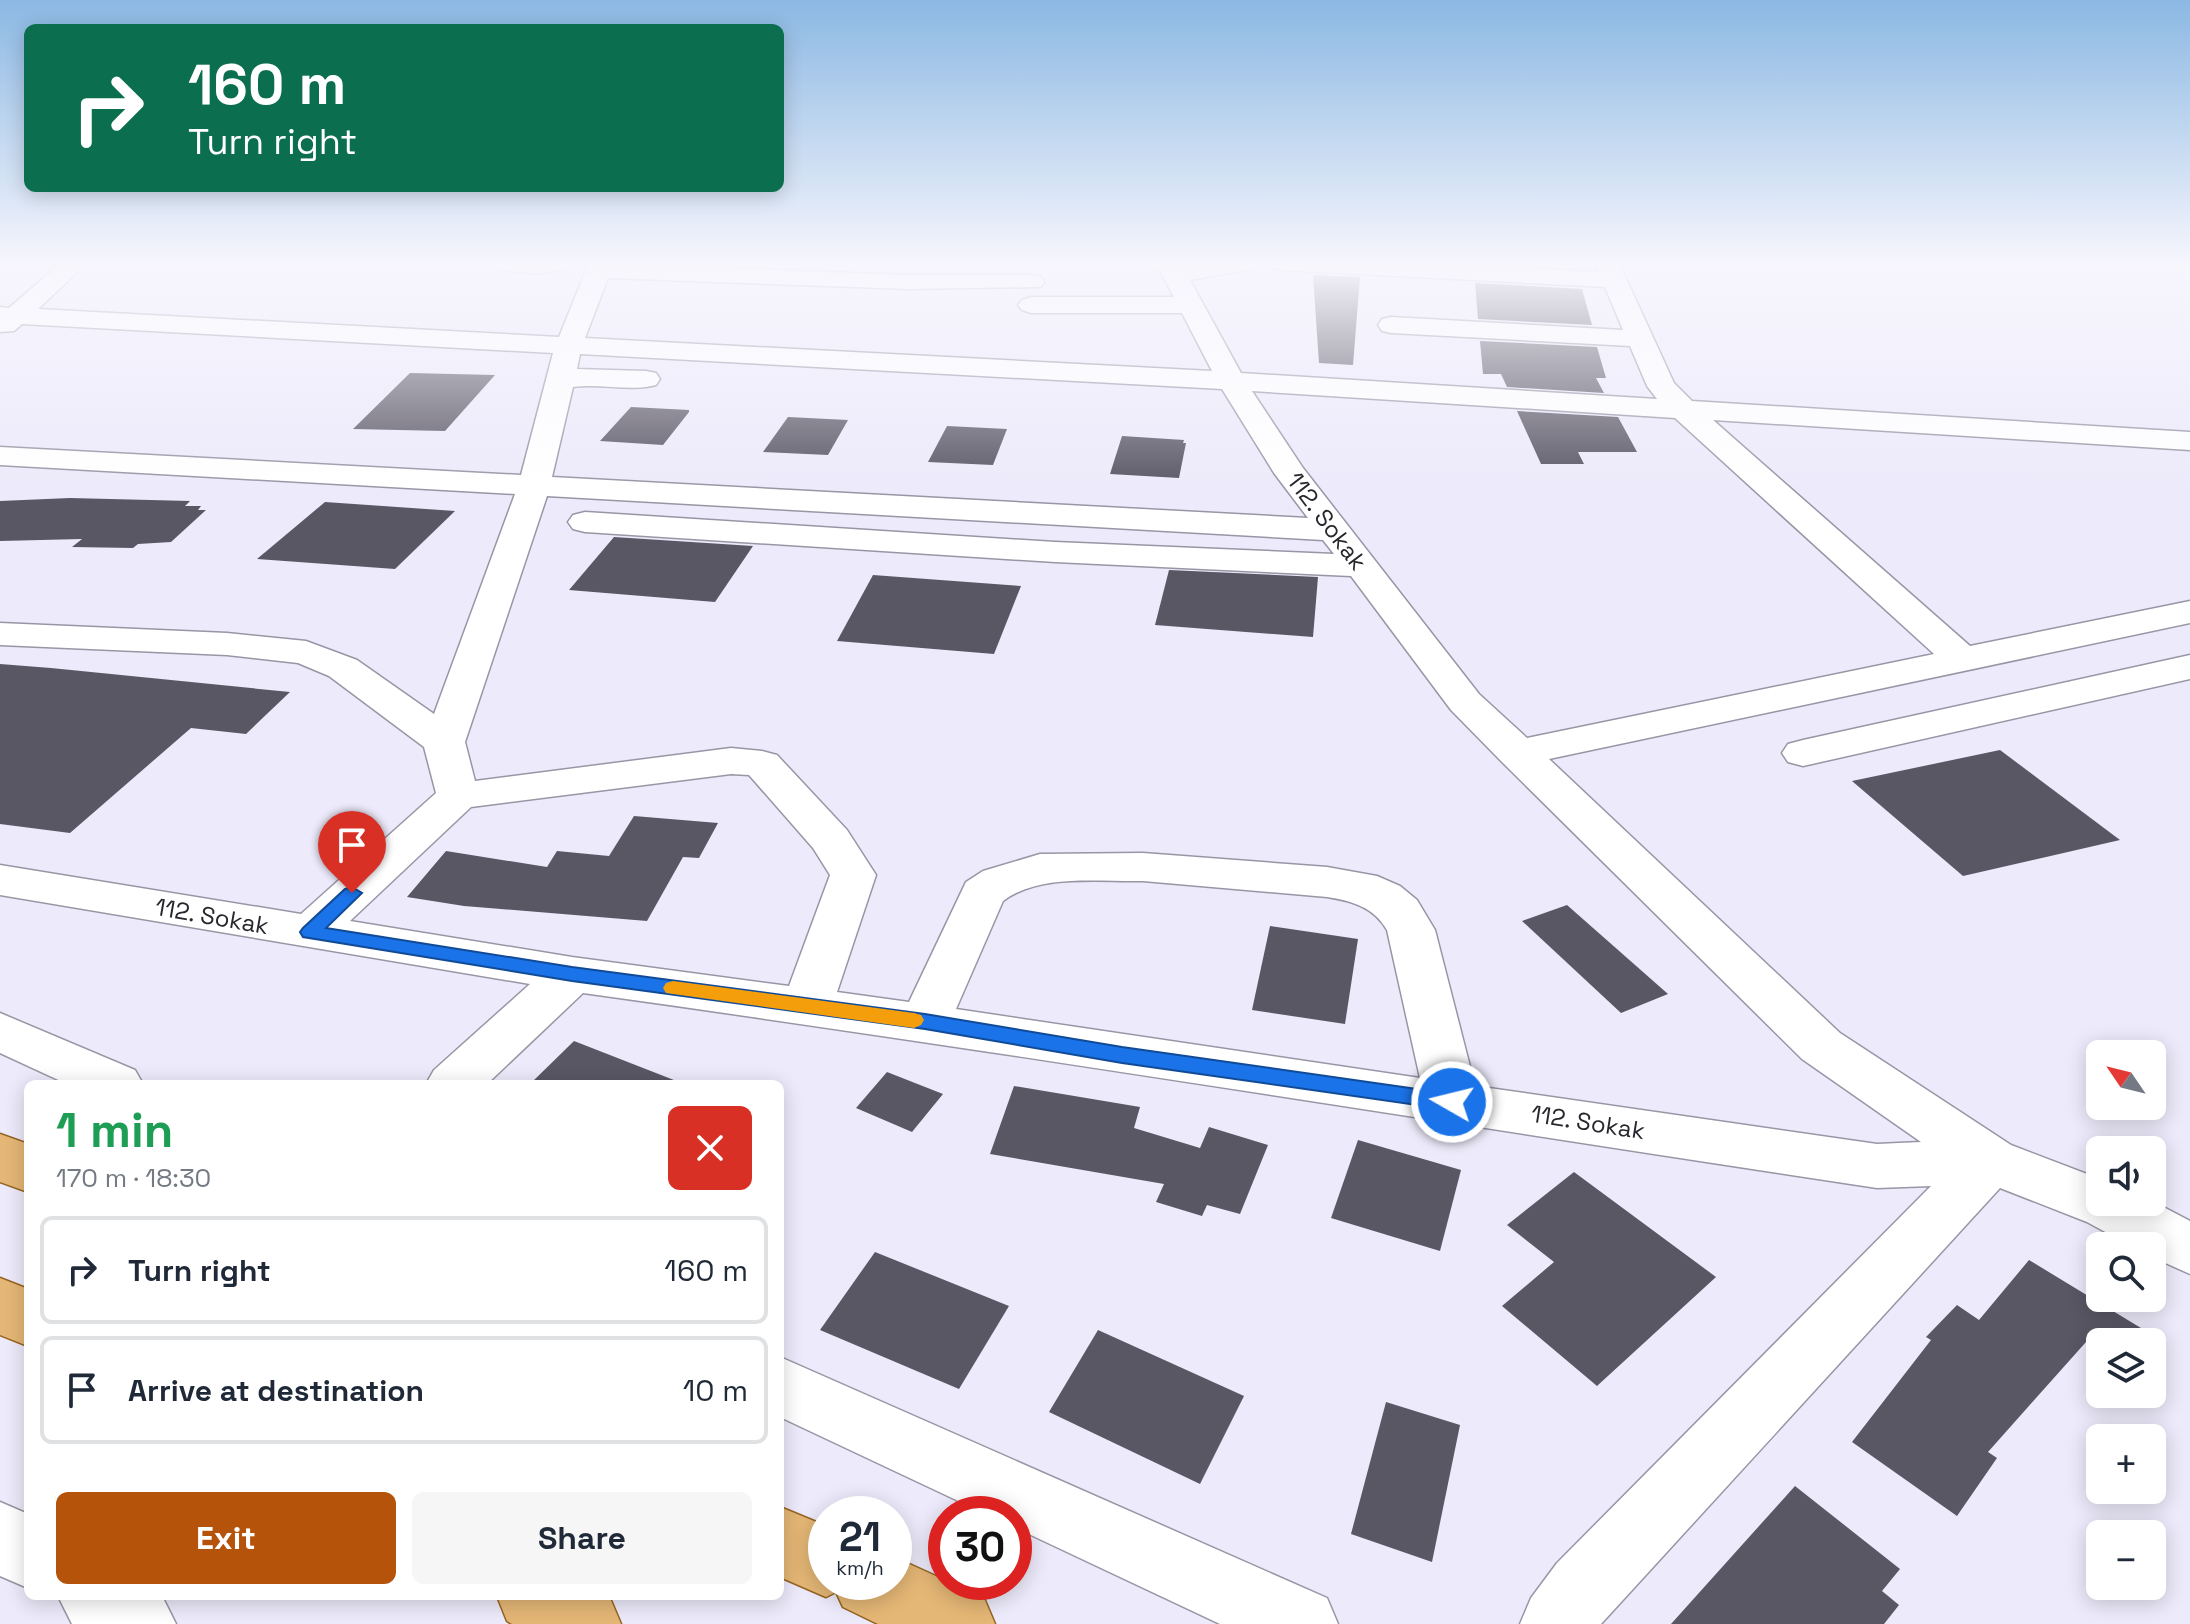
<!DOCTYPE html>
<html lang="en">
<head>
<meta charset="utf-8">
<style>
  :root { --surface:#fff; --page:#f6f6f7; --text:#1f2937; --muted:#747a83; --line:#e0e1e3; --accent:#b45309 }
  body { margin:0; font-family:"Space Grotesk",sans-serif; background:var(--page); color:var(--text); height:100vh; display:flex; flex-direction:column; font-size:30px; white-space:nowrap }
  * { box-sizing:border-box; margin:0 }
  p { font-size:26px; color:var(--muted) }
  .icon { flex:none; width:44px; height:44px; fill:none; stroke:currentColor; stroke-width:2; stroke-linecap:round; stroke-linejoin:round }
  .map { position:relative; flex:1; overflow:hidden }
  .sheet { position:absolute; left:24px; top:1080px; width:760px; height:520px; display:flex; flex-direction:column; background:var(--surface); border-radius:12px; box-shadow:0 4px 20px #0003 }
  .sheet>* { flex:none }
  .hud { position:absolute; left:24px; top:24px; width:760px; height:168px; border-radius:12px; box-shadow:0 4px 20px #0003; background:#0b6e4f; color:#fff; overflow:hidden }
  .needle { width:52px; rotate:305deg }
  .tools { position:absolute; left:2086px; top:1040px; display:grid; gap:16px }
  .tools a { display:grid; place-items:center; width:80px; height:80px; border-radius:12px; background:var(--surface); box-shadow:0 4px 20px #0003; font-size:40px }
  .speed { position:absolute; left:808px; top:1496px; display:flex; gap:16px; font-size:40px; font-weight:700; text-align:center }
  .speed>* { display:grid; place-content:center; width:104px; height:104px; border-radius:50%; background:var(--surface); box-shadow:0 4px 20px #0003; line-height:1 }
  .speed small { font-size:20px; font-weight:400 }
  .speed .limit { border:12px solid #d22; background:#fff; color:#111 }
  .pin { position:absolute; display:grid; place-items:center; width:68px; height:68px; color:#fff; margin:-82px -34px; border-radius:50% 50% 50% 0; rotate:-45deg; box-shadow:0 0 8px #0007 }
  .pin .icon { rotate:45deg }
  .me { position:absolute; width:88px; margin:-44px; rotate:278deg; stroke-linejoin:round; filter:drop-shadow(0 0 6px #0008) }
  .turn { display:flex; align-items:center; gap:28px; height:168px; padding:0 32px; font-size:36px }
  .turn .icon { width:104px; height:104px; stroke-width:2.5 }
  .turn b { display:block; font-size:56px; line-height:68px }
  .round { display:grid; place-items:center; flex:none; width:84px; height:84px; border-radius:12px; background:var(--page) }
  .head { display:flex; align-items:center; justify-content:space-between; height:136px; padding:0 32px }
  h1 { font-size:48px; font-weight:700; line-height:60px; color:#1e9e55 }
  .primary-button { display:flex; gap:16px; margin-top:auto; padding:16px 32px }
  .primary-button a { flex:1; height:92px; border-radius:12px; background:var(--accent); color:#fff; font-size:32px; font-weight:700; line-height:92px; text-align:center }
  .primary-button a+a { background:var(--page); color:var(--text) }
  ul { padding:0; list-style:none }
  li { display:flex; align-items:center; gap:24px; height:108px; margin:0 16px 12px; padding:0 16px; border:4px solid var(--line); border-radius:12px }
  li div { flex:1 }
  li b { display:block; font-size:30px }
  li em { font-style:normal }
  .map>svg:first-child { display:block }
</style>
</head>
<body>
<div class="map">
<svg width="2190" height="1624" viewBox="0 0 2190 1624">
  <rect width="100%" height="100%" fill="#edeafb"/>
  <!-- building -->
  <g fill="#5a5765">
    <path d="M 1313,275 L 1360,277 L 1353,365 L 1319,363 Z"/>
    <path d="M 1475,283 L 1582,289 L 1592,325 L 1478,319 Z"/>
    <path d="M 1480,341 L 1597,347 L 1606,378 L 1596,378 L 1604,393 L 1507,387 L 1501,374 L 1483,374 Z"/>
    <path d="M 410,373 L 495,375 L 445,431 L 353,429 Z"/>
    <path d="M 631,407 L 689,410 L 689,412 L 663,445 L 600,441 Z"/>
    <path d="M 1517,411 L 1618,417 L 1637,452 L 1578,452 L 1584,464 L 1541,464 Z"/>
    <path d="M 788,417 L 848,420 L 828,455 L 763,452 Z"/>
    <path d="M 947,426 L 1007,429 L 993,465 L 928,462 Z"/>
    <path d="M 1122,436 L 1184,440 L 1183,443 L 1186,443 L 1179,478 L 1110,474 Z"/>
    <path d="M 70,498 L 190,501 L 185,506 L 201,506 L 198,510 L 206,510 L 171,542 L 138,544 L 133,548 L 72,547 L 82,539 L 0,541 L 0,501 Z"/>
    <path d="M 325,502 L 455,511 L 395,569 L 257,559 Z"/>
    <path d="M 614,537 L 753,546 L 715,602 L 569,590 Z"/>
    <path d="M 1169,570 L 1318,577 L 1313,637 L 1155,625 Z"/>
    <path d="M 873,575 L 1021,586 L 994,654 L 837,641 Z"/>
    <path d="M 0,664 L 51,668 L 290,692 L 246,734 L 191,728 L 70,833 L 0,824 Z"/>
    <path d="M 2000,750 L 2120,840 L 1963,876 L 1852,781 Z"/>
    <path d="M 634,816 L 718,823 L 699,858 L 683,857 L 647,921 L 464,906 L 407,897 L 446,851 L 547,867 L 557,851 L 609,856 Z"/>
    <path d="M 1567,905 L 1668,994 L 1621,1013 L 1522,921 Z"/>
    <path d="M 1270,926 L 1358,939 L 1345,1024 L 1252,1010 Z"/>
    <path d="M 574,1041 L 679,1082 L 678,1084 L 530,1084 Z"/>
    <path d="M 887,1072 L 943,1094 L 912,1132 L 856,1108 Z"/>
    <path d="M 1014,1086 L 1140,1107 L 1134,1128 L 1200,1148 L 1209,1127 L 1268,1145 L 1240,1214 L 1207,1205 L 1202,1216 L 1156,1202 L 1164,1184 L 990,1154 Z"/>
    <path d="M 1358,1140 L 1461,1170 L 1440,1251 L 1331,1218 Z"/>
    <path d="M 1574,1172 L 1716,1277 L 1597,1386 L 1502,1306 L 1554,1262 L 1507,1225 Z"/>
    <path d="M 875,1252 L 1009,1306 L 959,1389 L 820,1330 Z"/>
    <path d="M 2029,1260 L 2164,1342 L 2086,1342 L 1988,1452 L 1997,1458 L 1957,1516 L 1852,1442 L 1931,1340 L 1926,1337 L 1957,1305 L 1979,1320 Z"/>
    <path d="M 1098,1330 L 1244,1396 L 1200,1484 L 1049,1412 Z"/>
    <path d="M 1386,1402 L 1460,1425 L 1432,1562 L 1351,1534 Z"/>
    <path d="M 1795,1486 L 1900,1569 L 1882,1591 L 1899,1605 L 1884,1624 L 1671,1624 Z"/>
  </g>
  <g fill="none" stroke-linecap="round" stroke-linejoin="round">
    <!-- minor casing -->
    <g stroke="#9896a5" stroke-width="3">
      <g id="minor">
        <path d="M 61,263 L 87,263 L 38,309 L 559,337 L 589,263 L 909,275 L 1032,275 L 1041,277 L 1044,282 L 1041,287 L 909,289 L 608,278 L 585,338 L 1212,371 L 1182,313 L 1031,313 L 1022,310 L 1018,305 L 1022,300 L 1031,297 L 1174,297 L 1156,263 L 1180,263 L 1182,267 L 1204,263 L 1260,263 L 1257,268 L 1248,270 L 1190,280 L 1241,373 L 1657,399 L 1647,386 L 1630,346 L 1391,333 L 1382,331 L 1378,325 L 1382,319 L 1391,317 L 1623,330 L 1605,287 L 1281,270 L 1272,268 L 1269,263 L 1426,263 L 1599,272 L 1595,263 L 1619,263 L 1674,383 L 1692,401 L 2190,432 L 2190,450 L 1713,420 L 1970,646 L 2190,601 L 2190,623 L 1549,759 L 1840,1033 L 2011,1145 L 2100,1179 L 2100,1202 L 2152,1201 L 2190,1221 L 2190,1274 L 2152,1257 L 2152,1246 L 2131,1246 L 2087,1222 L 2000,1188 L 1601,1624 L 1520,1624 L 1531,1598 L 1557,1563 L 1931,1186 L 1877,1188 C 1446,1123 1015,1053 583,993 L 487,1084 L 426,1084 L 434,1070 L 530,984 L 0,895 L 0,865 L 301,914 L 436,793 L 424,747 L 329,676 L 298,663 L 227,655 L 0,645 L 0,623 L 227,633 L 306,641 L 357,660 L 434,714 L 515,494 L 0,465 L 0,447 L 521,475 L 553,353 L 22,324 L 14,331 L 0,332 L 0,307 L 9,308 ZM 580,354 L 1222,389 L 1274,473 L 1308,518 L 552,477 L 573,387 C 600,383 630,392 656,385 L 660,379 L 656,373 L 646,371 L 577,369 ZM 1252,391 L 1675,418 L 1934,654 L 1527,738 L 1479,694 L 1303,468 ZM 547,496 L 1323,540 L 1334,554 L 1055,542 L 585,512 L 573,515 L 568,522 L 573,529 L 585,532 L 1055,562 L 1351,576 L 1451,710 L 1502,762 L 1802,1059 L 1921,1142 L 1877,1144 L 1475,1086 L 1435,930 L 1417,900 L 1400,886 L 1377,876 L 1327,867 L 1143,853 L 1040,854 L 983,871 L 966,882 L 909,1002 L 837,992 L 876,875 L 847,830 L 777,755 L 762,751 L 731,748 L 475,781 L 465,742 ZM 731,774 L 749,775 L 813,848 L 830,875 L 789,986 L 572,957 L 350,921 L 471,807 ZM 1143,881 L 1327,897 C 1352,901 1374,907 1387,930 L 1420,1078 L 956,1009 L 1003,901 C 1040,873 1099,882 1143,881 Z"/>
        <path d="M 494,263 L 563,263 L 564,265 L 561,270 C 542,275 516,273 497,268 Z"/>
        <path d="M 2190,655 L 2190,679 L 1803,766 L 1788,762 L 1782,753 L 1788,744 L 1803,740 Z"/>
        <path d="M 0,1013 L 135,1070 L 143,1084 L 67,1084 L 0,1053 Z"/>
        <path d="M 780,1357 L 1327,1598 L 1338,1624 L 1220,1624 L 1014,1527 L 1014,1514 L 986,1514 L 780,1417 Z"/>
        <path d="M 0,1502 L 28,1514 L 28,1588 L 0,1576 Z"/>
        <path d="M 58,1596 L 162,1596 L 176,1624 L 72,1624 Z"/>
      </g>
    </g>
    <!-- major casing -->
    <g stroke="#976521" stroke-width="3">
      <g id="major">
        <path d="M 0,1134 L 28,1144 L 28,1192 L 0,1182 Z"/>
        <path d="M 0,1278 L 28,1289 L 28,1346 L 0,1335 Z"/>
        <path d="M 780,1507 L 826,1526 L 826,1582 L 894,1582 L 894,1557 L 984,1598 L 995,1624 L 878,1624 L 843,1607 L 836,1592 L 826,1597 L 780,1577 Z"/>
        <path d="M 497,1596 L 606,1596 L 610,1598 L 621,1624 L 512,1624 L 507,1621 Z"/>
      </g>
    </g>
    <!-- minor -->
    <use href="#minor" fill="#fff" fill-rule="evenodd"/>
    <!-- major -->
    <use href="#major" fill="#e5b776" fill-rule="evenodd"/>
  </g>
  <!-- sky -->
  <linearGradient id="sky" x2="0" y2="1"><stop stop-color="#8bb8e3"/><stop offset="0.54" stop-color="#f7f6fd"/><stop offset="1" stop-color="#f7f6fd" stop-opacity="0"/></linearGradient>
  <rect width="2190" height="490" fill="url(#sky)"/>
  <!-- route -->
  <path fill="#1a73e8" stroke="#114b97" stroke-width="2" d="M 352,887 L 362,893 L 326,928 L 572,967 L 925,1014 L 1122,1047 L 1452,1094 L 1460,1096 L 1463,1102 L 1460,1108 L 1452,1110 L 1122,1063 L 925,1029 L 572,981 L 303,937 L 300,932 L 303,928 L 345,889 Z"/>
  <!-- slow -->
  <path fill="#f59e0b" d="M 673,981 L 914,1013 L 921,1015 L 924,1020 L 921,1025 L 914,1028 L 666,993 L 663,988 L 666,983 Z"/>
  <g text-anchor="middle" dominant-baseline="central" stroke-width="8" stroke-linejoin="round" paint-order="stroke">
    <!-- street labels -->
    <g font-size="24" fill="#28272d" stroke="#fff">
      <text transform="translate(1327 521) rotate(53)">112. Sokak</text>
      <text transform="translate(212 916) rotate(10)">112. Sokak</text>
      <text transform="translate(1588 1122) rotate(9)">112. Sokak</text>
    </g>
  </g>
</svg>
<div class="tools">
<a><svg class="needle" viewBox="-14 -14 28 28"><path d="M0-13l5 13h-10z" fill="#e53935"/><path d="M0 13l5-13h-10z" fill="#747a83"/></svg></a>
<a><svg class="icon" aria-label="sound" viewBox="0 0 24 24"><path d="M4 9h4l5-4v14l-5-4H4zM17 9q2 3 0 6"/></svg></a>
<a><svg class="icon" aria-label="search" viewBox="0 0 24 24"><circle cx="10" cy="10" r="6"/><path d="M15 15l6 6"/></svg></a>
<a><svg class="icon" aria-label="layers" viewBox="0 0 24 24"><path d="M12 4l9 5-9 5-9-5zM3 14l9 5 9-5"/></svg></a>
<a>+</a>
<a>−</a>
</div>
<div class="speed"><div>21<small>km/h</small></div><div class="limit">30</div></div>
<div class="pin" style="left:352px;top:893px;background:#d93025"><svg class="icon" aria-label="arrive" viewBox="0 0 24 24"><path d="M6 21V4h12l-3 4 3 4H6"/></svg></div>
<svg class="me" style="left:1452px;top:1102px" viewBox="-20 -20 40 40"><circle r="17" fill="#1a73e8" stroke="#fff" stroke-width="3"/><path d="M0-11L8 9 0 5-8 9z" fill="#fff"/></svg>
<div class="hud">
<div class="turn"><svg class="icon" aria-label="right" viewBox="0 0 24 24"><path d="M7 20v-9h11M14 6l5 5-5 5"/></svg><div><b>160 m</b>Turn right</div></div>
</div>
<section class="sheet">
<div class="head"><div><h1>1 min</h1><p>170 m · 18:30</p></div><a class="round" style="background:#d93025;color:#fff"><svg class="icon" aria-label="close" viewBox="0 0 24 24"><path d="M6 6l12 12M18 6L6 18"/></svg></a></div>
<ul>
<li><svg class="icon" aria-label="right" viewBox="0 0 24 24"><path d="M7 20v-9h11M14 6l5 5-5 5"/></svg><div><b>Turn right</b></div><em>160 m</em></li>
<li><svg class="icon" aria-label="arrive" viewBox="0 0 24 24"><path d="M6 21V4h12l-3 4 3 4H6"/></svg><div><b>Arrive at destination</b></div><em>10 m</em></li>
</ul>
<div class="primary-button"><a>Exit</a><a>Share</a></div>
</section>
</div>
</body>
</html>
